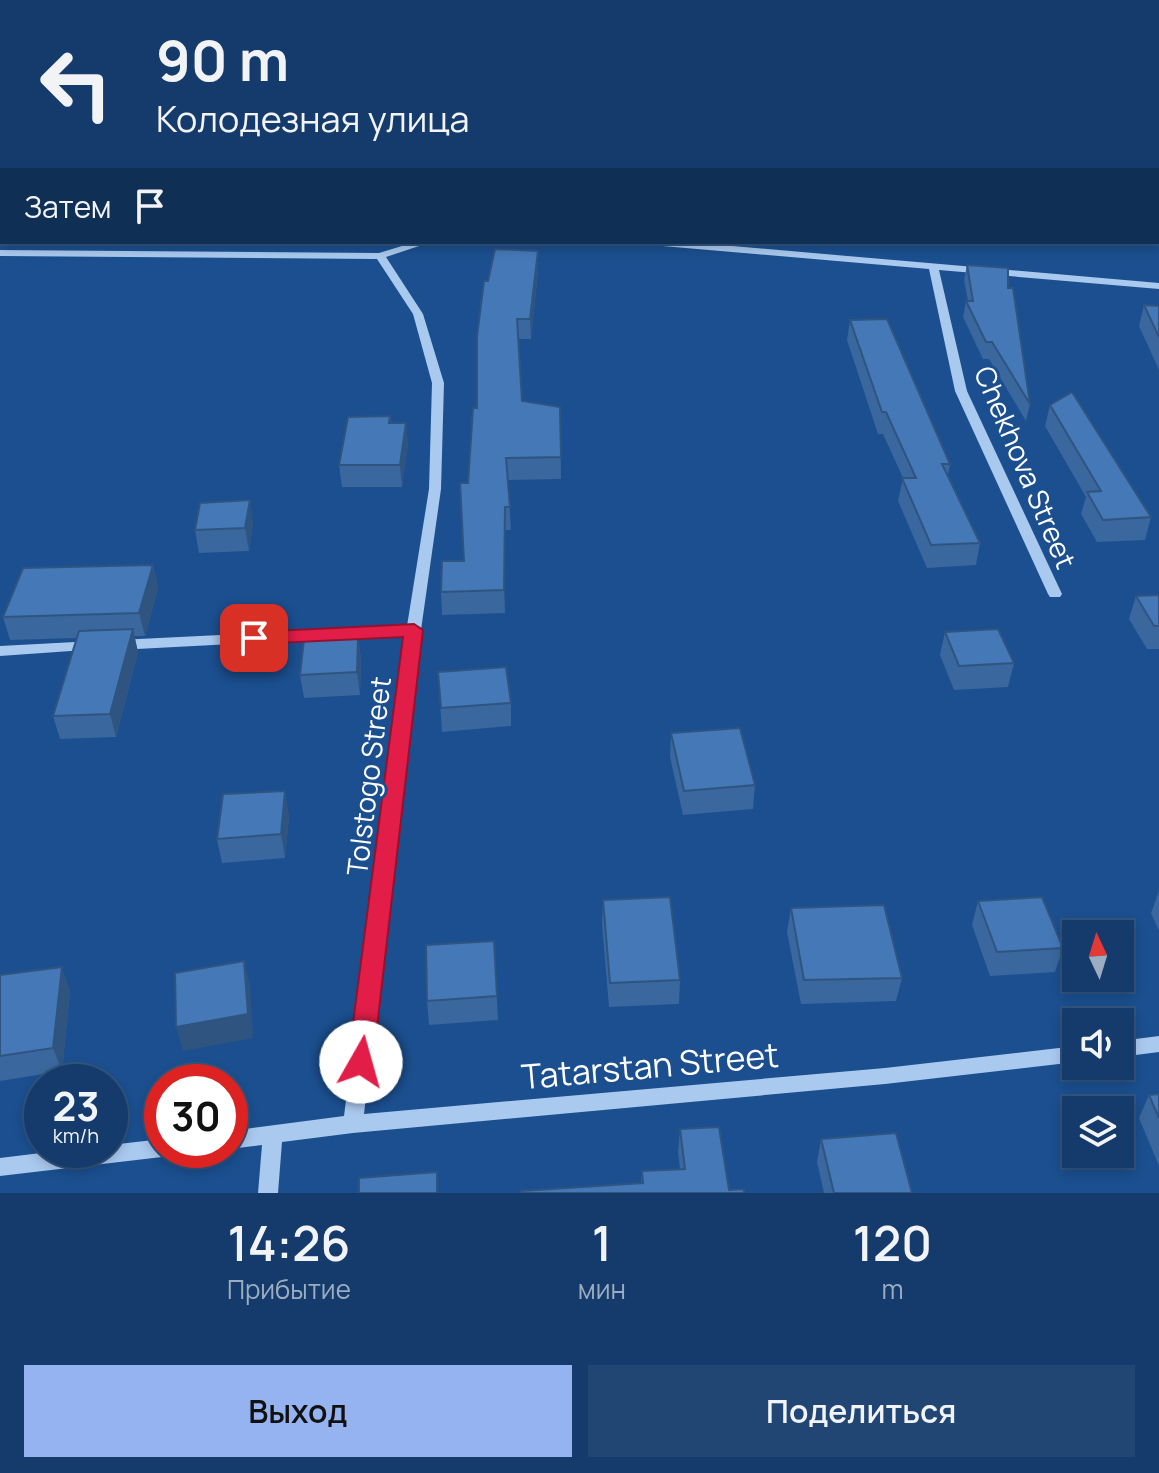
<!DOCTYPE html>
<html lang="ru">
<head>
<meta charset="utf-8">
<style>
  :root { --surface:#143b6b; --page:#214673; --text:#f1f3f6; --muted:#9dadc1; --line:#33557e; --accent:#95b2f1 }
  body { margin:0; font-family:Manrope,sans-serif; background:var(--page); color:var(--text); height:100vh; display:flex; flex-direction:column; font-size:30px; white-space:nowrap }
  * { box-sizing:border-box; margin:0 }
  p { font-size:26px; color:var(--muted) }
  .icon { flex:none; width:44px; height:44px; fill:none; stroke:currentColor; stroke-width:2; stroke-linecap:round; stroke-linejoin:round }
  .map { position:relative; height:1193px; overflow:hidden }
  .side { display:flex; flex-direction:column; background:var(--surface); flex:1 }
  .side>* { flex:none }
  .guide { position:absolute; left:0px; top:0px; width:1160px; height:244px; box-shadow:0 4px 12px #0003,0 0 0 2px var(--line); background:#143b6b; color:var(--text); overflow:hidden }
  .needle { width:52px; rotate:356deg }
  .buttons { position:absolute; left:1062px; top:920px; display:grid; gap:16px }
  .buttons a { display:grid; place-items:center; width:72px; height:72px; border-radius:0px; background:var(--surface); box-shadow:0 4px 12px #0003,0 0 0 2px var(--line); font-size:40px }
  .speed { position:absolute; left:24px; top:1064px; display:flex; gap:16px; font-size:40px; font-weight:700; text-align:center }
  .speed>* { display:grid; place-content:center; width:104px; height:104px; border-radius:50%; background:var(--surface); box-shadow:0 4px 12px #0003,0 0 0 2px var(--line); line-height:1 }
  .speed small { font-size:20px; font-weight:400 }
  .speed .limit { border:12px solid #d22; background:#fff; color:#111 }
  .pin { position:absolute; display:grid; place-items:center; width:68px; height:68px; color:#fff; margin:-34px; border-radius:16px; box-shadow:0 4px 12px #0006 }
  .me { position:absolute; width:88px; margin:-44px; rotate:7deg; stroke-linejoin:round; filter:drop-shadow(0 0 6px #0008) }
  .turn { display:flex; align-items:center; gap:28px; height:168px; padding:0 24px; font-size:36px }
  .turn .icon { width:104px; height:104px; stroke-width:2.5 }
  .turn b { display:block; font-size:56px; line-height:68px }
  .then { display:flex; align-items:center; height:76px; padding:0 24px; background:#0003; gap:16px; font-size:30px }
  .eta { display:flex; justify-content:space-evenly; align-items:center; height:136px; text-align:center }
  .eta b { font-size:48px; font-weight:600; line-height:56px }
  .button { display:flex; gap:16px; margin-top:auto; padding:16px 24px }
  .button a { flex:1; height:92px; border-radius:0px; background:var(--accent); color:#111; font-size:32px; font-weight:600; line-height:92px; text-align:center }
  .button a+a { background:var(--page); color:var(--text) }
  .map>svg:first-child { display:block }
</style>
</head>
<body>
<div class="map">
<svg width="1159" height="1193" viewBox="0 0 1159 1193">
  <rect width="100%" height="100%" fill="#1b4f8f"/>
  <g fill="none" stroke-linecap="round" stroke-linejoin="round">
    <!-- minor -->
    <g fill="#a9c9ee" fill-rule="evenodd">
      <path d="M 423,0 L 431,0 L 422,2 Z"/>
      <rect x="692" y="0" width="8" height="2"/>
      <rect x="803" y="0" width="8" height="2"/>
      <rect x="0" y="146" width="2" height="6"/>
      <path d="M 415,242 L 431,242 L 386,257 L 423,314 L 444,383 L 441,489 L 421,630 L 364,1114 L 885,1068 L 1076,1046 L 1076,1062 L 885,1084 L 353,1133 L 282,1142 L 278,1193 L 258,1193 L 262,1145 L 230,1149 L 230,1131 L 344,1116 L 406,635 L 118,650 L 111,645 L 118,640 L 407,626 L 429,489 L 432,383 L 413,314 L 377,259 L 0,256 L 0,250 L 379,253 Z"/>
      <path d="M 646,242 L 686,242 L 1159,283 L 1159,289 L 939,270 L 967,391 L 1062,594 L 1060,597 L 1050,597 L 1048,594 L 955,391 L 929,269 L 651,245 Z"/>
      <path d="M 94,641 L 101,646 L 99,649 L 0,656 L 0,646 Z"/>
      <path d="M 1159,1036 L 1159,1052 L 1120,1057 L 1120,1041 Z"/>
      <path d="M 162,1139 L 162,1150 L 171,1150 L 169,1155 L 162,1157 L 0,1176 L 0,1158 L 65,1150 L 110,1150 L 110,1145 Z"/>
    </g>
  </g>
  <!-- wall -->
  <g fill="#3a679d">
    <path d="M 0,0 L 140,0 L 138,2 L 2,2 L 2,126 L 0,128 Z"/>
    <path d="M 1158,80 L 1159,80 L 1159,150 L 1158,148 Z"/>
    <path d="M 538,251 L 538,270 L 531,339 L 519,339 L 522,401 L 560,407 L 561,479 L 508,480 L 511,530 L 505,530 L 505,613 L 442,615 L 441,592 L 464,561 L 468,483 L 488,281 Z"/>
    <path d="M 967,265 L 1008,288 L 1030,404 L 1026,421 L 989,359 L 983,359 L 963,317 L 966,301 L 968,301 L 964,280 Z"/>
    <path d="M 1144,305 L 1159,306 L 1159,370 L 1139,326 Z"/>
    <path d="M 850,320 L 950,464 L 948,475 L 980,543 L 976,565 L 927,568 L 898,501 L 903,478 L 883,434 L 878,434 L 847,340 Z"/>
    <path d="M 1050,405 L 1151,517 L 1145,540 L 1097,542 L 1081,514 L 1086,497 L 1045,426 Z"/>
    <path d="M 390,416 L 391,423 L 408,444 L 402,487 L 342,487 L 339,465 Z"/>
    <path d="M 253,522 L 249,551 L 199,553 L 195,530 Z"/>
    <path d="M 153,565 L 158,588 L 145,636 L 134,636 L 138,652 L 116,737 L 60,739 L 53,716 L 77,638 L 10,640 L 3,617 Z"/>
    <path d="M 1159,595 L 1159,649 L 1147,649 L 1129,619 L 1136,596 Z"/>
    <path d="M 945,632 L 1014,663 L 1008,687 L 954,690 L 940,655 Z"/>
    <path d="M 358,637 L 361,660 L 360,695 L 304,698 L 300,675 Z"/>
    <path d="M 438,672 L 511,703 L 511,726 L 442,732 Z"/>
    <path d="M 671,733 L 755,785 L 753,809 L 683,815 L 670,757 Z"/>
    <path d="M 289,815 L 285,858 L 222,863 L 217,839 Z"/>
    <path d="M 1159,891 L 1159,931 L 1151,913 Z"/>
    <path d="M 603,900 L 680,980 L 679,1004 L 609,1007 L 602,924 Z"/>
    <path d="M 978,901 L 1063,948 L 1055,972 L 990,976 L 972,925 Z"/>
    <path d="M 791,908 L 902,978 L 896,1001 L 801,1004 L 787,932 Z"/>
    <path d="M 494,941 L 498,1020 L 429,1025 L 427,1001 Z"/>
    <path d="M 0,975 L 70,991 L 62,1071 L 0,1081 Z"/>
    <path d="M 1159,1094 L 1159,1166 L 1139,1118 L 1149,1095 Z"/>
    <path d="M 680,1129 L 729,1190 L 641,1183 L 642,1171 L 680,1169 L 678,1152 Z"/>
    <path d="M 821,1139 L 912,1193 L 824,1193 L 817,1162 Z"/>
  </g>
  <!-- shaded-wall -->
  <g fill="#305480">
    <path d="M 120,0 L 140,0 L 138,2 L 118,2 Z"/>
    <path d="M 372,0 L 386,0 L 384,2 L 371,2 Z"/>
    <path d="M 2,105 L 2,126 L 0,128 L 0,107 Z"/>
    <path d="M 2,204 L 2,229 L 0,231 L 0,206 Z"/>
    <path d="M 538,251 L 538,270 L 531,339 L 530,319 Z"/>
    <path d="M 406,423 L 408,444 L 402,487 L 400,465 Z"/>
    <path d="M 250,500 L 253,522 L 249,551 L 245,528 Z"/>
    <path d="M 505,507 L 505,613 L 504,590 Z"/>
    <path d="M 153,565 L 158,588 L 145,636 L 139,613 Z"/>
    <path d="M 133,629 L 138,652 L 116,737 L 110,714 Z"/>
    <path d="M 358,637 L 361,660 L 360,695 L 357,672 Z"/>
    <path d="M 285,791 L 289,815 L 285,858 L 281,834 Z"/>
    <path d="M 244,961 L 250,985 L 253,1038 L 183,1051 L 176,1027 Z"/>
    <path d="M 62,967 L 70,991 L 62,1071 L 53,1048 Z"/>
  </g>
  <!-- building -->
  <g fill="#4478b7" stroke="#305480" stroke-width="2">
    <path d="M 0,0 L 120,0 L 118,2 L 2,2 L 2,52 L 0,52 Z"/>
    <path d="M 334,0 L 372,0 L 371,2 L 332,2 Z"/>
    <rect x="711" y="0" width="49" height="2"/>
    <path d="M 2,66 L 2,105 L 0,107 L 0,68 Z"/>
    <path d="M 1158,80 L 1159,80 L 1159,124 L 1158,122 Z"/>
    <path d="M 0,149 L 2,149 L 2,204 L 0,206 Z"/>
    <path d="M 495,249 L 538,251 L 530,319 L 517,319 L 522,401 L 560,407 L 561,457 L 506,458 L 510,507 L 505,507 L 504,590 L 441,592 L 442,561 L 464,561 L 460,483 L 468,483 L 473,408 L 477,408 L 477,336 L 484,281 L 488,281 Z"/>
    <path d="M 967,265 L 1008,268 L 1008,288 L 1013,288 L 1030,404 L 992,342 L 986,342 L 966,301 L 973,301 Z"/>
    <path d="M 1144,305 L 1159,306 L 1159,337 Z"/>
    <path d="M 887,319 L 950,464 L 942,464 L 980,543 L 931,545 L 902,478 L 916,478 L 886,412 L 882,412 L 850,320 Z"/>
    <path d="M 1072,392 L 1151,517 L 1103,520 L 1087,492 L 1101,491 L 1050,405 Z"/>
    <path d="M 390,416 L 389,423 L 406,423 L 400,465 L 339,465 L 348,417 Z"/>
    <path d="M 250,500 L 245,528 L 195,530 L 200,503 Z"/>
    <path d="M 153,565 L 139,613 L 3,617 L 23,568 Z"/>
    <path d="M 1159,595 L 1159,626 L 1154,626 L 1136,596 Z"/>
    <path d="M 133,629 L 110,714 L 53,716 L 79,631 Z"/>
    <path d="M 998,629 L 1014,663 L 959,666 L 945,632 Z"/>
    <path d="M 358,637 L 357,672 L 300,675 L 304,640 Z"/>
    <path d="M 506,667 L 511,703 L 441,708 L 438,672 Z"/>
    <path d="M 740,728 L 755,785 L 684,791 L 671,733 Z"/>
    <path d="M 285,791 L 281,834 L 217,839 L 223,794 Z"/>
    <path d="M 670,897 L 680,980 L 610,983 L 603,900 Z"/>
    <path d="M 1042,897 L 1063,948 L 997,952 L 978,901 Z"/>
    <path d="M 884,905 L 902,978 L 804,980 L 791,908 Z"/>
    <path d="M 494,941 L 497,996 L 427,1001 L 426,945 Z"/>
    <path d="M 244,961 L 248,1014 L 176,1027 L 175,973 Z"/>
    <path d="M 62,967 L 53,1048 L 0,1056 L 0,975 Z"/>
    <path d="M 1159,1094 L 1159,1118 L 1149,1095 Z"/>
    <path d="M 719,1127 L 729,1190 L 744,1189 L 744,1193 L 521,1193 L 521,1191 L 643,1183 L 642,1171 L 685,1169 L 680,1129 Z"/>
    <path d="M 896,1133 L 912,1193 L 834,1193 L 821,1139 Z"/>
    <path d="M 437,1172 L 437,1193 L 359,1193 L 359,1178 Z"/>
  </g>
  <!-- route -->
  <path fill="#e11d48" stroke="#92132f" stroke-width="2" d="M 414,624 L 423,630 L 373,1062 L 369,1070 L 361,1073 L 352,1070 L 348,1062 L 403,637 L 254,644 L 245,638 L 254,632 Z"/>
  <g text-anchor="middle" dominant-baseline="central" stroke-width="6" stroke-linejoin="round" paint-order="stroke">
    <!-- street labels -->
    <g font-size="28" fill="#fff" stroke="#1b4f8f">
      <text transform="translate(1026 467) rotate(67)">Chekhova Street</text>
      <text transform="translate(368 776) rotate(-83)">Tolstogo Street</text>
    </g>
    <!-- near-street labels -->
    <g font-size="34" fill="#fff" stroke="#1b4f8f">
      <text transform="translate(650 1065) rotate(-5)">Tatarstan Street</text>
    </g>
  </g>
</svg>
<div class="buttons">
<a><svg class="needle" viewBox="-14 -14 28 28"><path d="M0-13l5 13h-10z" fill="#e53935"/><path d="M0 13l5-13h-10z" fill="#9dadc1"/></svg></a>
<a><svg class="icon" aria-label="sound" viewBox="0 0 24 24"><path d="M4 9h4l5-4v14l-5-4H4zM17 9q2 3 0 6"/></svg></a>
<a><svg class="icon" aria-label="layers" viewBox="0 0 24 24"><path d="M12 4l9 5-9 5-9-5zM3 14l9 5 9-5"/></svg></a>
</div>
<div class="speed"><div>23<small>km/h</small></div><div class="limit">30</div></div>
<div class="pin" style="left:254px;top:638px;background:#d93025"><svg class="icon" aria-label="arrive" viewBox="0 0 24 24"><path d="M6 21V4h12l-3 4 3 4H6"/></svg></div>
<svg class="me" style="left:361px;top:1062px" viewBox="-20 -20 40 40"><circle r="19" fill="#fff"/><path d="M0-13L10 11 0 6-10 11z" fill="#e11d48"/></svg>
<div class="guide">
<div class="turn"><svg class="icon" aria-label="left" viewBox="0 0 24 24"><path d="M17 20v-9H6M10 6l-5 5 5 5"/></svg><div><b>90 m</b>Колодезная улица</div></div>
<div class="then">Затем<svg class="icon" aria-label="arrive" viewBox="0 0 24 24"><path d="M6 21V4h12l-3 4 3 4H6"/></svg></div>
</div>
</div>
<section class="side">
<div class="eta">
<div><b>14:26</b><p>Прибытие</p></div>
<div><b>1</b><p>мин</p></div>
<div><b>120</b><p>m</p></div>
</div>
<div class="button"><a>Выход</a><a>Поделиться</a></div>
</section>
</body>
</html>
